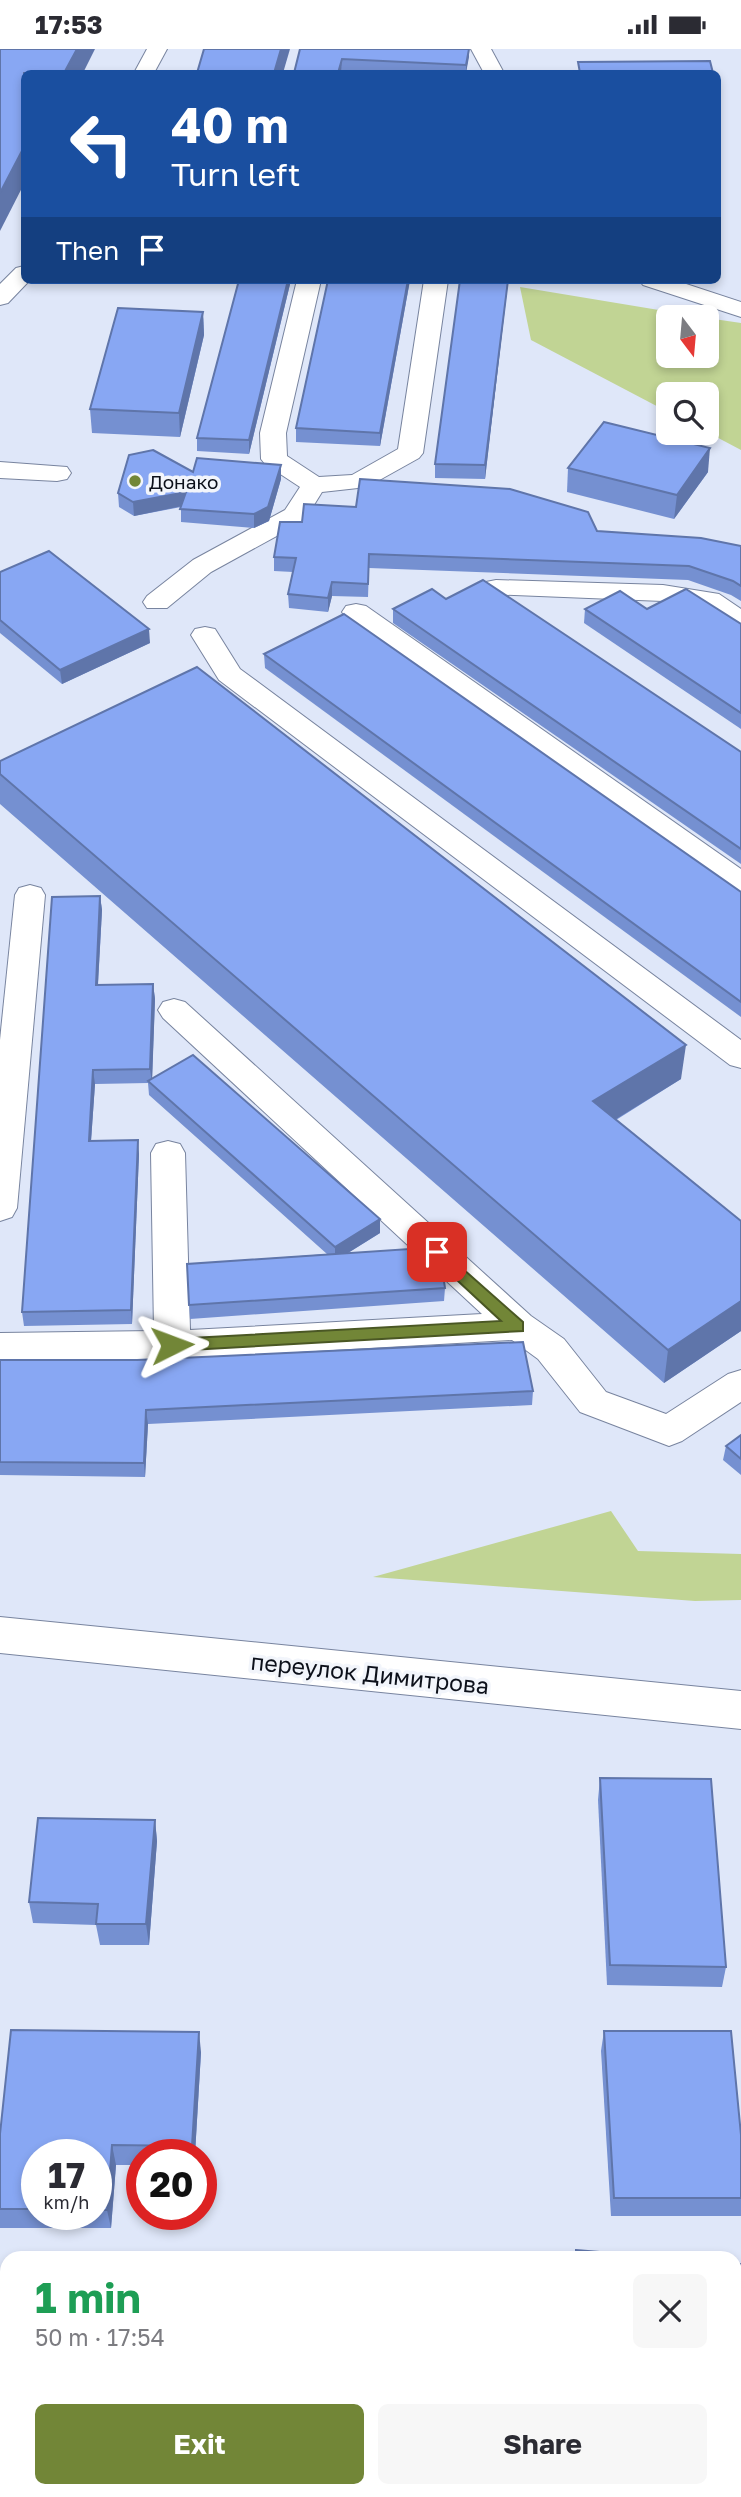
<!DOCTYPE html>
<html lang="en">
<head>
<meta charset="utf-8">
<style>
  :root { --surface:#fff; --page:#f7f7f7; --text:#2b2b33; --muted:#7c7c81; --accent:#728637 }
  body { margin:0; font-family:"Golos Text",sans-serif; background:var(--page); color:var(--text); height:100vh; display:flex; flex-direction:column; font-size:26px; white-space:nowrap }
  * { box-sizing:border-box; margin:0 }
  p { font-size:23px; color:var(--muted) }
  .icon { flex:none; width:38px; height:38px; fill:none; stroke:currentColor; stroke-width:2; stroke-linecap:round; stroke-linejoin:round }
  .map { position:relative; flex:1; overflow:hidden }
  .panel { position:absolute; left:0px; top:2202px; width:742px; height:247px; display:flex; flex-direction:column; background:var(--surface); border-radius:21px 21px 0 0; box-shadow:0 4px 10px #0003 }
  .panel>* { flex:none }
  .guide { position:absolute; left:21px; top:21px; width:700px; height:214px; border-radius:10px; box-shadow:0 4px 10px #0003; background:#1a4fa0; color:#fff; overflow:hidden }
  .needle { width:46px; rotate:164deg }
  .fabs { position:absolute; left:656px; top:256px; display:grid; gap:14px }
  .fabs a { display:grid; place-items:center; width:63px; height:63px; border-radius:10px; background:var(--surface); box-shadow:0 4px 10px #0003; font-size:35px }
  .speed { position:absolute; left:21px; top:2090px; display:flex; gap:14px; font-size:35px; font-weight:700; text-align:center }
  .speed>* { display:grid; place-content:center; width:91px; height:91px; border-radius:50%; background:var(--surface); box-shadow:0 4px 10px #0003; line-height:1 }
  .speed small { font-size:18px; font-weight:400 }
  .speed .limit { border:10px solid #d22; background:#fff; color:#111 }
  .pin { position:absolute; display:grid; place-items:center; width:60px; height:60px; color:#fff; margin:-30px; border-radius:14px; box-shadow:0 4px 10px #0006 }
  .me { position:absolute; width:77px; margin:-38px; rotate:87deg; stroke-linejoin:round; filter:drop-shadow(0 0 5px #0008) }
  .turn { display:flex; align-items:center; gap:24px; height:147px; padding:0 35px; font-size:32px }
  .turn .icon { width:91px; height:91px; stroke-width:2.5 }
  .turn b { display:block; font-size:49px; line-height:60px }
  .then { display:flex; align-items:center; height:66px; padding:0 35px; background:#0003; gap:14px; font-size:26px }
  .round { display:grid; place-items:center; flex:none; width:74px; height:74px; border-radius:10px; background:var(--page) }
  .overview { display:flex; align-items:center; justify-content:space-between; height:119px; padding:0 35px }
  h1 { font-size:42px; font-weight:700; line-height:52px; color:#1e9e55 }
  .cta { display:flex; gap:14px; margin-top:auto; padding:14px 35px }
  .cta a { flex:1; height:80px; border-radius:10px; background:var(--accent); color:#fff; font-size:28px; font-weight:700; line-height:80px; text-align:center }
  .cta a+a { background:var(--page); color:var(--text) }
  .status { display:flex; justify-content:space-between; align-items:center; height:49px; padding:0 35px; background:var(--surface); direction:ltr }
  .status svg { height:19px; fill:currentColor }
  .map>svg:first-child { display:block }
</style>
</head>
<body>
<div class="status"><b>17:53</b><svg viewBox="0 0 49 12"><path d="M0 12V9h3v3zM5 12V6h3v6zM10 12V3h3v9zM15 12V0h3v12zM26 1h20v11H26zM47 4h2v5h-2z"/></svg></div>
<div class="map">
<svg width="741" height="2448" viewBox="0 0 741 2448">
  <rect width="100%" height="100%" fill="#dfe7f9"/>
  <!-- green -->
  <g fill="#c1d494">
    <path d="M 520,238 L 701,268 L 668,268 L 668,306 L 707,306 L 707,269 L 741,274 L 741,401 L 707,383 L 707,345 L 668,345 L 668,363 L 531,291 Z"/>
    <path d="M 611,1462 L 638,1502 L 741,1505 L 741,1551 L 695,1552 L 373,1528 Z"/>
  </g>
  <g fill="none" stroke-linecap="round" stroke-linejoin="round">
    <!-- service casing -->
    <g stroke="#78849f" stroke-width="2">
      <g id="service">
        <path d="M 147,0 L 167,0 L 154,24 L 134,24 Z"/>
        <path d="M 471,0 L 491,0 L 504,24 L 484,24 Z"/>
        <path d="M 24,217 L 24,231 L 30,231 L 8,254 L 0,256 L 0,235 L 16,219 Z"/>
        <path d="M 297,231 L 321,231 L 286,384 L 287,407 L 319,428 L 352,426 L 398,400 L 424,231 L 448,231 L 423,404 L 419,409 L 367,438 L 322,443 L 304,472 L 211,523 L 167,559 L 147,559 L 143,553 L 147,547 L 193,511 L 285,461 L 300,438 L 265,415 L 261,410 L 260,384 Z"/>
        <path d="M 639,231 L 674,231 L 741,253 L 741,268 L 643,236 Z"/>
        <path d="M 496,531 L 663,536 L 719,545 L 741,560 L 741,580 L 731,578 L 701,558 L 663,552 L 486,545 L 482,539 L 486,533 Z"/>
        <path d="M 356,555 L 366,557 L 741,820 L 741,845 L 730,842 L 346,569 L 342,563 L 346,557 Z"/>
        <path d="M 205,578 L 215,580 L 240,620 L 741,991 L 741,1019 L 730,1016 L 219,631 L 191,586 L 195,580 Z"/>
        <path d="M 30,836 L 41,839 L 45,846 L 17,1159 L 12,1168 L 0,1172 L 0,991 L 15,846 L 19,839 Z"/>
        <path d="M 174,950 L 185,953 L 531,1267 L 564,1290 L 606,1343 L 666,1365 L 728,1325 L 741,1321 L 741,1353 L 682,1392 L 669,1397 L 580,1363 L 538,1310 L 512,1291 L 172,1310 L 0,1312 L 0,1284 L 154,1282 L 151,1104 L 156,1095 L 168,1092 L 180,1095 L 185,1104 L 190,1281 L 482,1265 L 163,969 L 158,961 L 163,953 Z"/>
      </g>
    </g>
    <!-- minor casing -->
    <g stroke="#78849f" stroke-width="2">
      <g id="minor">
        <path d="M 0,413 L 67,418 L 71,424 L 67,430 L 57,432 L 0,429 Z"/>
        <path d="M 0,1568 L 741,1642 L 741,1680 L 0,1604 Z"/>
      </g>
    </g>
    <!-- service -->
    <use href="#service" fill="#fff" fill-rule="evenodd"/>
    <!-- minor -->
    <use href="#minor" fill="#fff" fill-rule="evenodd"/>
  </g>
  <!-- wall -->
  <g fill="#7590d1" fill-rule="evenodd">
    <path d="M 300,0 L 469,0 L 466,24 L 377,24 L 342,23 L 341,24 L 294,24 Z"/>
    <path d="M 239,231 L 291,231 L 249,405 L 197,402 L 197,389 Z"/>
    <path d="M 328,231 L 410,231 L 380,397 L 296,393 L 296,379 Z"/>
    <path d="M 508,231 L 485,430 L 435,429 L 435,415 Z"/>
    <path d="M 203,263 L 204,286 L 180,388 L 92,384 L 90,360 Z"/>
    <path d="M 568,419 L 708,423 L 674,470 L 567,443 Z"/>
    <path d="M 193,423 L 281,430 L 269,472 L 254,479 L 181,473 L 181,458 L 134,467 L 119,458 L 118,444 Z"/>
    <path d="M 597,482 L 741,497 L 741,552 L 731,546 L 688,531 L 369,519 L 368,548 L 332,547 L 328,563 L 289,559 L 288,545 L 293,523 L 274,522 L 274,508 Z"/>
    <path d="M 0,523 L 150,594 L 62,635 L 0,584 Z"/>
    <path d="M 446,550 L 741,703 L 741,815 L 393,574 L 393,560 Z"/>
    <path d="M 585,560 L 647,560 L 741,575 L 741,680 L 584,574 Z"/>
    <path d="M 264,605 L 741,843 L 741,968 L 265,619 Z"/>
    <path d="M 0,712 L 681,1030 L 616,1071 L 741,1172 L 741,1282 L 664,1334 L 0,755 Z"/>
    <path d="M 100,847 L 102,861 L 98,936 L 153,935 L 155,950 L 152,1029 L 380,1184 L 348,1204 L 445,1239 L 444,1252 L 190,1270 L 187,1215 L 327,1205 L 149,1046 L 148,1034 L 95,1035 L 91,1092 L 139,1105 L 132,1275 L 24,1277 L 22,1263 Z"/>
    <path d="M 0,1311 L 533,1342 L 532,1356 L 148,1375 L 145,1428 L 0,1426 Z"/>
    <path d="M 741,1386 L 741,1426 L 723,1411 L 726,1397 Z"/>
    <path d="M 600,1729 L 726,1918 L 722,1938 L 607,1936 L 598,1751 Z"/>
    <path d="M 155,1771 L 157,1792 L 149,1896 L 100,1896 L 96,1876 L 33,1874 L 29,1853 Z"/>
    <path d="M 604,1982 L 741,2086 L 741,2167 L 611,2167 L 601,2002 Z"/>
    <path d="M 201,2003 L 195,2105 L 142,2105 L 142,2116 L 116,2116 L 111,2179 L 0,2179 L 0,2085 ZM 37,2105 L 96,2105 L 96,2165 L 37,2165 Z"/>
    <path d="M 735,2215 L 741,2215 L 741,2370 L 735,2369 Z"/>
    <path d="M 7,2241 L 7,2369 L 0,2369 L 0,2242 Z"/>
  </g>
  <!-- shaded-wall -->
  <g fill="#5f75aa">
    <path d="M 77,0 L 95,0 L 83,24 L 64,24 Z"/>
    <path d="M 281,0 L 290,0 L 283,24 L 274,24 Z"/>
    <path d="M 469,0 L 469,8 L 466,24 L 466,16 Z"/>
    <path d="M 342,10 L 341,24 L 338,24 Z"/>
    <path d="M 24,98 L 24,135 L 0,182 L 0,144 Z"/>
    <path d="M 288,231 L 291,231 L 249,405 L 249,391 Z"/>
    <path d="M 408,231 L 410,231 L 380,397 L 380,384 Z"/>
    <path d="M 508,231 L 507,242 L 485,430 L 485,416 Z"/>
    <path d="M 203,263 L 204,286 L 180,388 L 179,364 Z"/>
    <path d="M 710,399 L 708,423 L 674,470 L 677,446 Z"/>
    <path d="M 281,416 L 281,430 L 269,472 L 254,479 L 254,465 Z"/>
    <path d="M 186,443 L 187,456 L 134,467 L 133,453 Z"/>
    <path d="M 332,533 L 332,547 L 328,563 L 328,549 Z"/>
    <path d="M 149,580 L 150,594 L 62,635 L 60,621 Z"/>
    <path d="M 100,847 L 102,861 L 97,951 L 96,936 Z"/>
    <path d="M 153,935 L 155,950 L 152,1034 L 150,1020 Z"/>
    <path d="M 686,996 L 681,1030 L 590,1086 L 593,1052 Z"/>
    <path d="M 93,1021 L 95,1035 L 90,1106 L 89,1092 Z"/>
    <path d="M 138,1091 L 139,1105 L 132,1275 L 131,1261 Z"/>
    <path d="M 380,1170 L 380,1184 L 335,1212 L 335,1198 Z"/>
    <path d="M 741,1252 L 741,1282 L 664,1334 L 668,1301 Z"/>
    <path d="M 146,1361 L 148,1375 L 145,1428 L 144,1414 Z"/>
    <path d="M 155,1771 L 157,1792 L 149,1896 L 146,1875 Z"/>
    <path d="M 199,1983 L 201,2003 L 195,2105 L 193,2105 L 192,2097 Z"/>
    <path d="M 112,2096 L 116,2116 L 111,2179 L 107,2161 Z"/>
  </g>
  <!-- building -->
  <g fill="#88a7f3" stroke="#5f75aa" stroke-width="2">
    <path d="M 0,0 L 77,0 L 64,24 L 24,24 L 24,98 L 0,144 Z"/>
    <path d="M 204,0 L 281,0 L 274,24 L 197,24 Z"/>
    <path d="M 300,0 L 469,0 L 466,16 L 342,10 L 338,24 L 294,24 Z"/>
    <path d="M 710,12 L 713,24 L 580,24 L 578,13 Z"/>
    <path d="M 239,231 L 288,231 L 249,391 L 197,389 Z"/>
    <path d="M 328,231 L 408,231 L 380,384 L 296,379 Z"/>
    <path d="M 460,231 L 508,231 L 485,416 L 435,415 Z"/>
    <path d="M 118,259 L 203,263 L 179,364 L 90,360 Z"/>
    <path d="M 604,373 L 710,399 L 677,446 L 568,419 Z"/>
    <path d="M 153,401 L 193,423 L 197,409 L 281,416 L 268,458 L 254,465 L 180,460 L 186,443 L 133,453 L 118,444 L 129,406 Z"/>
    <path d="M 360,430 L 510,440 L 588,463 L 597,482 L 701,489 L 741,497 L 741,537 L 733,532 L 689,517 L 369,505 L 368,535 L 332,533 L 328,549 L 288,545 L 296,509 L 274,508 L 280,473 L 302,473 L 304,455 L 356,458 Z"/>
    <path d="M 49,502 L 149,580 L 60,621 L 0,571 L 0,523 Z"/>
    <path d="M 483,531 L 741,703 L 741,800 L 393,560 L 432,540 L 446,550 Z"/>
    <path d="M 686,540 L 741,575 L 741,664 L 585,560 L 620,542 L 647,560 Z"/>
    <path d="M 344,565 L 741,843 L 741,953 L 264,605 Z"/>
    <path d="M 197,618 L 686,996 L 593,1052 L 741,1172 L 741,1252 L 668,1301 L 0,725 L 0,712 Z"/>
    <path d="M 100,847 L 96,936 L 153,935 L 150,1020 L 93,1021 L 89,1092 L 138,1091 L 131,1261 L 22,1263 L 52,848 Z"/>
    <path d="M 193,1006 L 380,1170 L 335,1198 L 148,1032 Z"/>
    <path d="M 439,1198 L 445,1239 L 189,1256 L 187,1215 Z"/>
    <path d="M 523,1293 L 533,1342 L 146,1361 L 144,1414 L 0,1413 L 0,1311 L 137,1311 Z"/>
    <path d="M 741,1386 L 741,1410 L 726,1397 Z"/>
    <path d="M 600,1729 L 711,1730 L 726,1918 L 610,1916 Z"/>
    <path d="M 38,1769 L 155,1771 L 146,1875 L 96,1875 L 98,1855 L 29,1853 Z"/>
    <path d="M 11,1981 L 199,1983 L 192,2097 L 112,2096 L 107,2161 L 96,2161 L 96,2105 L 37,2105 L 37,2160 L 0,2160 L 0,2085 Z"/>
    <path d="M 604,1982 L 731,1982 L 741,2086 L 741,2149 L 614,2149 Z"/>
    <path d="M 576,2201 L 659,2208 L 576,2208 Z"/>
    <path d="M 735,2215 L 741,2215 L 741,2353 L 735,2352 Z"/>
    <path d="M 7,2241 L 7,2352 L 0,2352 L 0,2242 Z"/>
    <path d="M 0,2438 L 7,2438 L 7,2441 L 57,2441 L 180,2448 L 0,2448 Z"/>
    <path d="M 735,2440 L 741,2441 L 741,2448 L 638,2448 L 638,2441 L 735,2441 Z"/>
  </g>
  <!-- route -->
  <path fill="#728637" stroke="#4a5724" stroke-width="2" d="M 437,1197 L 523,1273 L 523,1282 L 172,1302 L 164,1296 L 172,1290 L 501,1272 L 431,1207 L 429,1203 Z"/>
  <!-- markers -->
  <circle fill="#728637" stroke="#f2f5fb" stroke-width="2.5" cx="135" cy="432" r="7"/>
  <g text-anchor="middle" dominant-baseline="central" stroke-width="7" stroke-linejoin="round" paint-order="stroke">
    <!-- far-poi labels -->
    <g font-size="19" fill="#0c101a" stroke="#f2f5fb" text-anchor="start">
      <text x="149" y="432">Донако</text>
    </g>
    <!-- street labels -->
    <g font-size="23" fill="#0c101a" stroke="#f2f5fb">
      <text transform="translate(370 1624) rotate(6)">переулок Димитрова</text>
    </g>
  </g>
</svg>
<div class="fabs">
<a><svg class="needle" viewBox="-14 -14 28 28"><path d="M0-13l5 13h-10z" fill="#e53935"/><path d="M0 13l5-13h-10z" fill="#7c7c81"/></svg></a>
<a><svg class="icon" aria-label="search" viewBox="0 0 24 24"><circle cx="10" cy="10" r="6"/><path d="M15 15l6 6"/></svg></a>
</div>
<div class="speed"><div>17<small>km/h</small></div><div class="limit">20</div></div>
<div class="pin" style="left:437px;top:1203px;background:#d93025"><svg class="icon" aria-label="arrive" viewBox="0 0 24 24"><path d="M6 21V4h12l-3 4 3 4H6"/></svg></div>
<svg class="me" style="left:172px;top:1296px" viewBox="-20 -20 40 40"><path d="M0-17L14 15 0 8-14 15z" fill="#728637" stroke="#fff" stroke-width="4"/></svg>
<div class="guide">
<div class="turn"><svg class="icon" aria-label="left" viewBox="0 0 24 24"><path d="M17 20v-9H6M10 6l-5 5 5 5"/></svg><div><b>40 m</b>Turn left</div></div>
<div class="then">Then<svg class="icon" aria-label="arrive" viewBox="0 0 24 24"><path d="M6 21V4h12l-3 4 3 4H6"/></svg></div>
</div>
<section class="panel">
<div class="overview"><div><h1>1 min</h1><p>50 m · 17:54</p></div><a class="round"><svg class="icon" aria-label="close" viewBox="0 0 24 24"><path d="M6 6l12 12M18 6L6 18"/></svg></a></div>
<div class="cta"><a>Exit</a><a>Share</a></div>
</section>
</div>
</body>
</html>
